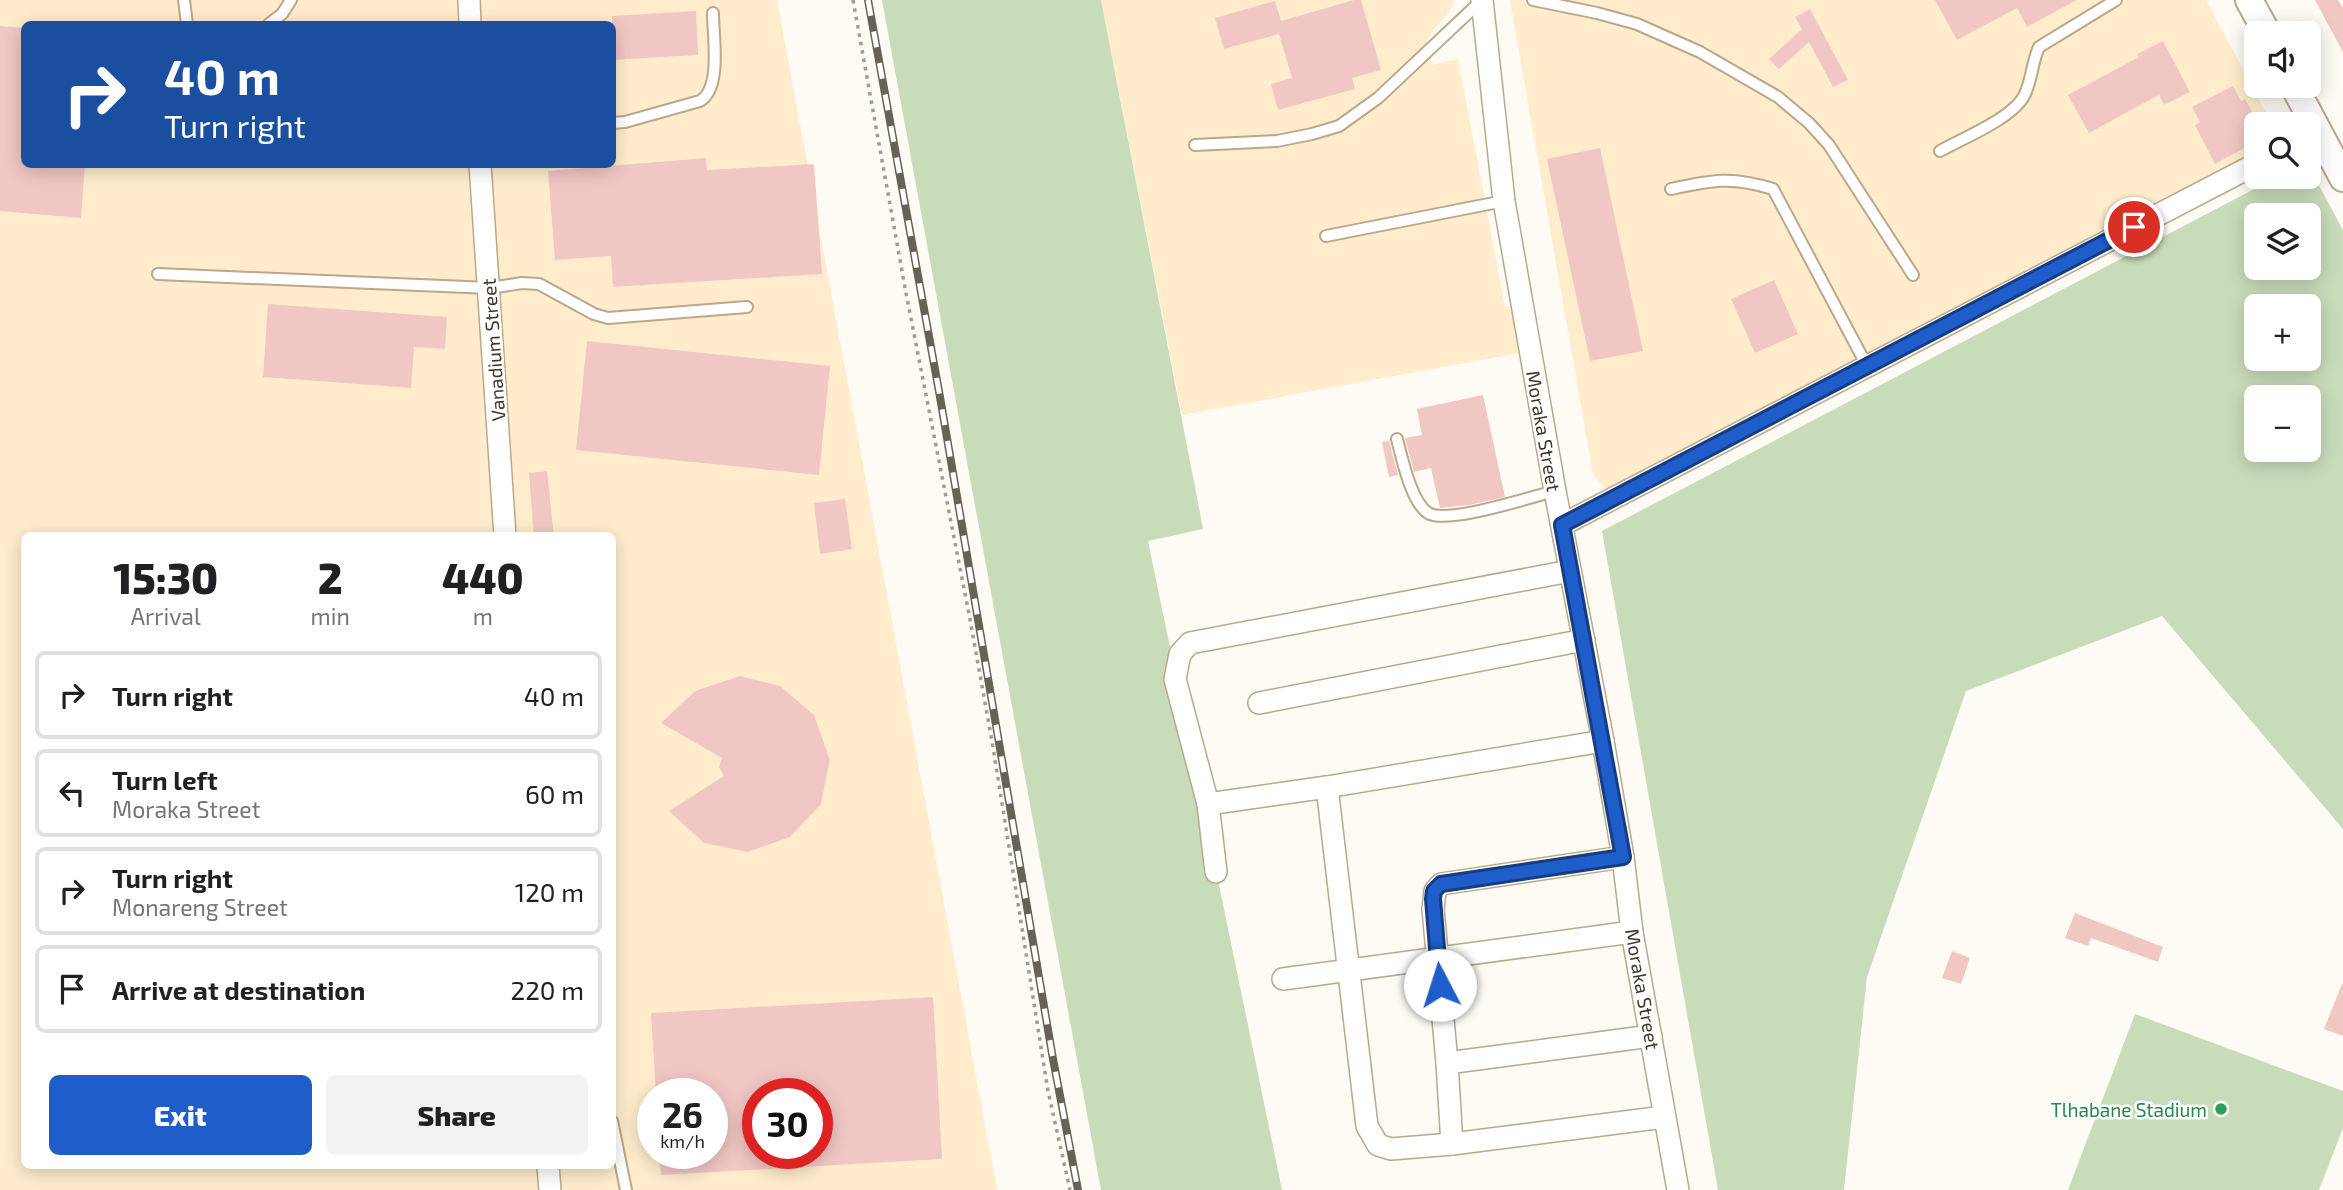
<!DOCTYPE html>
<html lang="en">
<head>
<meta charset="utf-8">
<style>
  :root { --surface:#fff; --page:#f2f2f2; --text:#202124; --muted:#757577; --line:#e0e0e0; --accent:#1f5eca }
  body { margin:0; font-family:"Exo 2",sans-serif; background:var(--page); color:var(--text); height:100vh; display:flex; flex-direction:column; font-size:26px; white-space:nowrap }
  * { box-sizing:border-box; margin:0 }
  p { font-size:23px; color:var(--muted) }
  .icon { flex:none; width:38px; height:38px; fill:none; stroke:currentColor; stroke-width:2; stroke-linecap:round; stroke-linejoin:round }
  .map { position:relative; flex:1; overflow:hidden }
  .panel { position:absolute; left:21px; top:532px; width:595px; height:637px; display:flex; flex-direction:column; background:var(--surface); border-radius:10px; box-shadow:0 4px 18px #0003 }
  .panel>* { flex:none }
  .banner { position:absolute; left:21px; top:21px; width:595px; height:147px; border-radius:10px; box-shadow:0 4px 18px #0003; background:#1a4fa0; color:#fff; overflow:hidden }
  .tools { position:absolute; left:2244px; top:21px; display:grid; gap:14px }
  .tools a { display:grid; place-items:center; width:77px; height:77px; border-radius:10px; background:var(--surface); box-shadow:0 4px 18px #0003; font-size:35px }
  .speed { position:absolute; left:637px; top:1078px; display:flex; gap:14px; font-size:35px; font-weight:700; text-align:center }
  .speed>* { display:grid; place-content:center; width:91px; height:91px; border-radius:50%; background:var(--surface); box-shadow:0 4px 18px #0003; line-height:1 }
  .speed small { font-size:18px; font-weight:400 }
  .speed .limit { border:10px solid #d22; background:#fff; color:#111 }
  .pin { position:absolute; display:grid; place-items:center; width:60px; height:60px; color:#fff; margin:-30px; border:4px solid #fff; border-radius:50%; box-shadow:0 2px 7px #0007 }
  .me { position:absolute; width:77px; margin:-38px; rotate:355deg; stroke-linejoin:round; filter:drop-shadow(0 0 5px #0008) }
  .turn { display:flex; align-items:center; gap:24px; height:147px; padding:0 28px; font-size:32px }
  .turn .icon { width:91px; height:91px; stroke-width:2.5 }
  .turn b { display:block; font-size:49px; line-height:60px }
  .eta { display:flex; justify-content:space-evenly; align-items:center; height:119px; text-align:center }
  .eta b { font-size:42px; font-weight:800; line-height:49px }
  .cta { display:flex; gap:14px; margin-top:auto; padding:14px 28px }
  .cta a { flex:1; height:80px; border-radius:10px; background:var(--accent); color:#fff; font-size:28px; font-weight:800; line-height:80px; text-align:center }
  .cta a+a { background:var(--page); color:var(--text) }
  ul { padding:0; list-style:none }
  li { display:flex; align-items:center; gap:21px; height:88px; margin:0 14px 10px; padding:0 14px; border:4px solid var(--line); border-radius:10px }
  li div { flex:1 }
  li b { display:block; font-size:26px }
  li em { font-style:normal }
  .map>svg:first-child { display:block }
</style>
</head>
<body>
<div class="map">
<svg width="2343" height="1190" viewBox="0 0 2343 1190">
  <rect width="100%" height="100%" fill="#fefaf4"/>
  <!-- built -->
  <g fill="#feeccc" fill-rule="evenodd">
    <path d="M 0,0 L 777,0 L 997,1190 L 0,1190 ZM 24,24 L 612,24 L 612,164 L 24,164 ZM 24,536 L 612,536 L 612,1166 L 24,1166 ZM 653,1094 L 712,1094 L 712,1153 L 653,1153 ZM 758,1094 L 817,1094 L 817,1153 L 758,1153 Z"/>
    <path d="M 1101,0 L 1453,0 L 1454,4 L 1426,41 L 1432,65 L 1458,59 L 1505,307 L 1511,306 L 1519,353 L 1182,415 Z"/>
    <path d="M 1510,0 L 2206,0 L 2272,124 L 2256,124 L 2256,151 L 1608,492 L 1593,474 Z"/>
  </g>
  <!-- green -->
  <g fill="#c9dcba" fill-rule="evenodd">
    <path d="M 882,0 L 1101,0 L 1203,529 L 1148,541 L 1282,1190 L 1101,1190 Z"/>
    <path d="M 2308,165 L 2343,230 L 2343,829 L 2162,616 L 1966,691 L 1867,977 L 1844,1190 L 1718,1190 L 1602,531 L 2277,177 L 2308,177 ZM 2308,215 L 2308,268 L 2256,268 L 2256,215 ZM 2256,306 L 2308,306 L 2308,359 L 2256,359 ZM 2256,397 L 2308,397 L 2308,450 L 2256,450 Z"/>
    <path d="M 2135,1014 L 2343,1091 L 2343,1128 L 2319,1190 L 2068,1190 Z"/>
  </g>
  <!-- building -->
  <g fill="#f1c7c4" fill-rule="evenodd">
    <path d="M 1354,0 L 1361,0 L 1381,70 L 1352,78 L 1355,89 L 1278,110 L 1271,84 L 1292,78 L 1279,34 L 1224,49 L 1215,18 L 1275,1 L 1281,21 Z"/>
    <path d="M 1935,0 L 2077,0 L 2027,27 L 2017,8 L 1957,40 Z"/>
    <path d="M 2315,0 L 2338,0 L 2343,8 L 2343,52 Z"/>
    <path d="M 1810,9 L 1848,80 L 1833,87 L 1809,42 L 1779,69 L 1769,59 L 1802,29 L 1795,17 Z"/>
    <path d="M 696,11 L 698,55 L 612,60 L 612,16 Z"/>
    <path d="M 0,26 L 24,28 L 24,164 L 85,164 L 81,218 L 0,211 Z"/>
    <path d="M 2163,41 L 2190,92 L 2164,105 L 2159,95 L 2089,133 L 2068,95 L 2139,57 L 2137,54 Z"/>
    <path d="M 2233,86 L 2241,101 L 2245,99 L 2256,119 L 2256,142 L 2215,164 L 2195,125 L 2200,122 L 2192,107 Z"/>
    <path d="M 1600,148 L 1643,351 L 1590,361 L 1547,159 Z"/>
    <path d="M 706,158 L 707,170 L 814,164 L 822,274 L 613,287 L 611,256 L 555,260 L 548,171 Z"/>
    <path d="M 1774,280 L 1798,334 L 1755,353 L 1731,299 Z"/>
    <path d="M 268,304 L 447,317 L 445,349 L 414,347 L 411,388 L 263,377 Z"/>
    <path d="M 587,341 L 830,366 L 819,475 L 576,450 Z"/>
    <path d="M 1483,395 L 1505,497 L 1469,505 L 1440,508 L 1431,468 L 1414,472 L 1405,438 L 1422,435 L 1417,409 Z"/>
    <path d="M 1389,441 L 1398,475 L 1389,477 L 1382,442 Z"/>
    <path d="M 547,471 L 554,536 L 534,536 L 529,473 Z"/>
    <path d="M 845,499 L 852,549 L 820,554 L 814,503 Z"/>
    <path d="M 740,676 L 780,686 L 814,715 L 830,760 L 821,804 L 790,837 L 748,852 L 704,843 L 669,811 L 724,776 L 719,767 L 722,758 L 661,723 L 695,691 Z"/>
    <path d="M 2075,913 L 2163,947 L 2158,962 L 2091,938 L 2088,946 L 2065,938 Z"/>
    <path d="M 1952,951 L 1970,958 L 1961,984 L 1942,978 Z"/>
    <path d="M 2342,984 L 2343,984 L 2343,1036 L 2324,1029 Z"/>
    <path d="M 933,997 L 942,1159 L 661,1175 L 659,1153 L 712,1153 L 712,1094 L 656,1094 L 651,1013 ZM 758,1094 L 817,1094 L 817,1153 L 758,1153 Z"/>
  </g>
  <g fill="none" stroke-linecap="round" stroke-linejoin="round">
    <!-- service casing -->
    <g stroke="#baa889" stroke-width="14">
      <g id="service">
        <path d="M 184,0 L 187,24"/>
        <path d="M 1533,0 L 1597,13 L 1637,24 L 1700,52 L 1778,97 L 1809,123 L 1829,145 L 1913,275"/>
        <path d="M 269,24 L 282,14 L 291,0"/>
        <path d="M 612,123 L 625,122 L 700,101 C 722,88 713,37 713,13"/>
        <path d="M 1195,145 L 1277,141 L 1312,134 L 1339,126 L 1378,98 L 1481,1"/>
        <path d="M 1940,151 C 1963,138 2014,118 2025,94 C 2032,79 2032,62 2039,47 L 2116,0"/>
        <path d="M 1671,189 C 1712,180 1732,176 1773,189 L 1867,366"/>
        <path d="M 1326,236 L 1504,201"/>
        <path d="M 158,274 L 490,288 L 522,283 L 539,284 L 594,314 L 608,318 L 747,307"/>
        <path d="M 1397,439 C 1402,458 1411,502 1428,513 C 1447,525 1530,497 1555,491"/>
        <path d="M 612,1121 L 626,1190"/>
      </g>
    </g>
    <!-- minor casing -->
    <g stroke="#baa889" stroke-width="24">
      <g id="minor">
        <path d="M 469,0 L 470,24"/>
        <path d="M 1482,0 L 1504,201 L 1555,491 L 1603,741 L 1623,857 L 1632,932 L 1678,1190"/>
        <path d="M 480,164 L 505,536"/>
        <path d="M 1562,525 L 2256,164"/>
        <path d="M 1259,703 L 1584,640"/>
        <path d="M 1327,787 L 1367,1126 L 1378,1145 L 1391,1149 L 1452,1144 L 1664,1117"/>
        <path d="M 1208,804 L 1327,787 L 1603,741"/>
        <path d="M 1216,872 L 1208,804 L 1175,679 L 1180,654 L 1190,643 L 1570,571"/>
        <path d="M 1283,979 L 1632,932"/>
        <path d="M 1447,1063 L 1651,1036"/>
        <path d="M 1452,1144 L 1447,1063 L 1433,909 L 1435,891 L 1441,884 L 1623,857"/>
        <path d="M 548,1166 L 550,1190"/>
      </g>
    </g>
    <!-- tertiary casing -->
    <g stroke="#baa889" stroke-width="30">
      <g id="tertiary">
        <path d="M 2249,0 L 2267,33"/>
        <path d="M 2294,86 L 2343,178"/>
      </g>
    </g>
    <!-- path -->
    <path stroke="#a19c93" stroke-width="3.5" stroke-dasharray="3.5 5" stroke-linecap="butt" d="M 853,0 L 906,293 L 969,614 L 993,747 L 1048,1091 L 1070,1190"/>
    <!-- service -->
    <use href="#service" stroke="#fff" stroke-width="10"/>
    <!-- minor -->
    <use href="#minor" stroke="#fff" stroke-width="21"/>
    <!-- tertiary -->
    <use href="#tertiary" stroke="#fff" stroke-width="26"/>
    <!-- rail casing -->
    <g stroke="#686256" stroke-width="8">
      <path id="rail" d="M 868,0 L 940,397 L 1053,1059 L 1078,1190"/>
    </g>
    <!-- rail -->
    <use href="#rail" stroke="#fff" stroke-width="5" stroke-dasharray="16" stroke-linecap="butt"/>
  </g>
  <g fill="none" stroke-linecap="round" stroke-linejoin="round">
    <!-- route casing -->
    <g stroke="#143d83" stroke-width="18">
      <path id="route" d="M 1440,985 L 1433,899 L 1434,891 L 1441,884 L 1623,857 L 1562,525 L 2134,227"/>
    </g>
    <!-- route -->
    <use href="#route" stroke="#1f5eca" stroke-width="12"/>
  </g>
  <!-- markers -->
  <circle fill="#2e9e5b" stroke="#fff" stroke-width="2.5" cx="2221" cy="1109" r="7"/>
  <g text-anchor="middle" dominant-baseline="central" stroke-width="5" stroke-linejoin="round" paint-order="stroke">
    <!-- street labels -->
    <g font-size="19" fill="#3e372a" stroke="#fff">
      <text transform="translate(493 350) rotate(-94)">Vanadium Street</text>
      <text transform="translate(1544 431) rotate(80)">Moraka Street</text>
      <text transform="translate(1643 989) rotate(80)">Moraka Street</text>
    </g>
    <!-- leisure labels -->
    <g font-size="19" fill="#27864d" stroke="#fff" text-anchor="end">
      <text x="2207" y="1109">Tlhabane Stadium</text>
    </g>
  </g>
</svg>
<div class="tools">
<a><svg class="icon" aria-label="sound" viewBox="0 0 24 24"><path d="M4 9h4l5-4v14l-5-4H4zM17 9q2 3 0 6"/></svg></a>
<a><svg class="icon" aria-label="search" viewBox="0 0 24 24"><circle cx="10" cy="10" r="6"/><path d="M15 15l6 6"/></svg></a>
<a><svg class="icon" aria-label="layers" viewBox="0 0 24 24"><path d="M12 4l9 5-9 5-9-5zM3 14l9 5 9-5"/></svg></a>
<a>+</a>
<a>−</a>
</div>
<div class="speed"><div>26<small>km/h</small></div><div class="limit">30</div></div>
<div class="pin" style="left:2134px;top:227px;background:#d93025"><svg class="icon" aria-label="arrive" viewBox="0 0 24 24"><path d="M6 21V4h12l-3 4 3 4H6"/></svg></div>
<svg class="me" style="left:1440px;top:985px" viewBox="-20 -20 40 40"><circle r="19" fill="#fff"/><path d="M0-13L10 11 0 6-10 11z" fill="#1f5eca"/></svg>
<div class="banner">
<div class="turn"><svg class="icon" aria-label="right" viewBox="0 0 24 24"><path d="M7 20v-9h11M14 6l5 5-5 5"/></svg><div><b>40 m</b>Turn right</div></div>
</div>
<section class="panel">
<div class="eta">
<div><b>15:30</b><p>Arrival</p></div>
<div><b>2</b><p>min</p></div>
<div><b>440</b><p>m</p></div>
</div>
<ul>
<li><svg class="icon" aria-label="right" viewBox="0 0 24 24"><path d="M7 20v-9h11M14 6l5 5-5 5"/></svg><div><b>Turn right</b></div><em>40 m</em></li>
<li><svg class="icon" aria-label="left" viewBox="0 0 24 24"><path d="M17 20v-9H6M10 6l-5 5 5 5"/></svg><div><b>Turn left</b><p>Moraka Street</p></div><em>60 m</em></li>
<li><svg class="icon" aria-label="right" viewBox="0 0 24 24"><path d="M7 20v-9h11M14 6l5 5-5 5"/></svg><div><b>Turn right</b><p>Monareng Street</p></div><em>120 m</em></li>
<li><svg class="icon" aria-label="arrive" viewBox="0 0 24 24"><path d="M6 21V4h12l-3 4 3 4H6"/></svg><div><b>Arrive at destination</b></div><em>220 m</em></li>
</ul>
<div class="cta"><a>Exit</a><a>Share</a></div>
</section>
</div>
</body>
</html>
